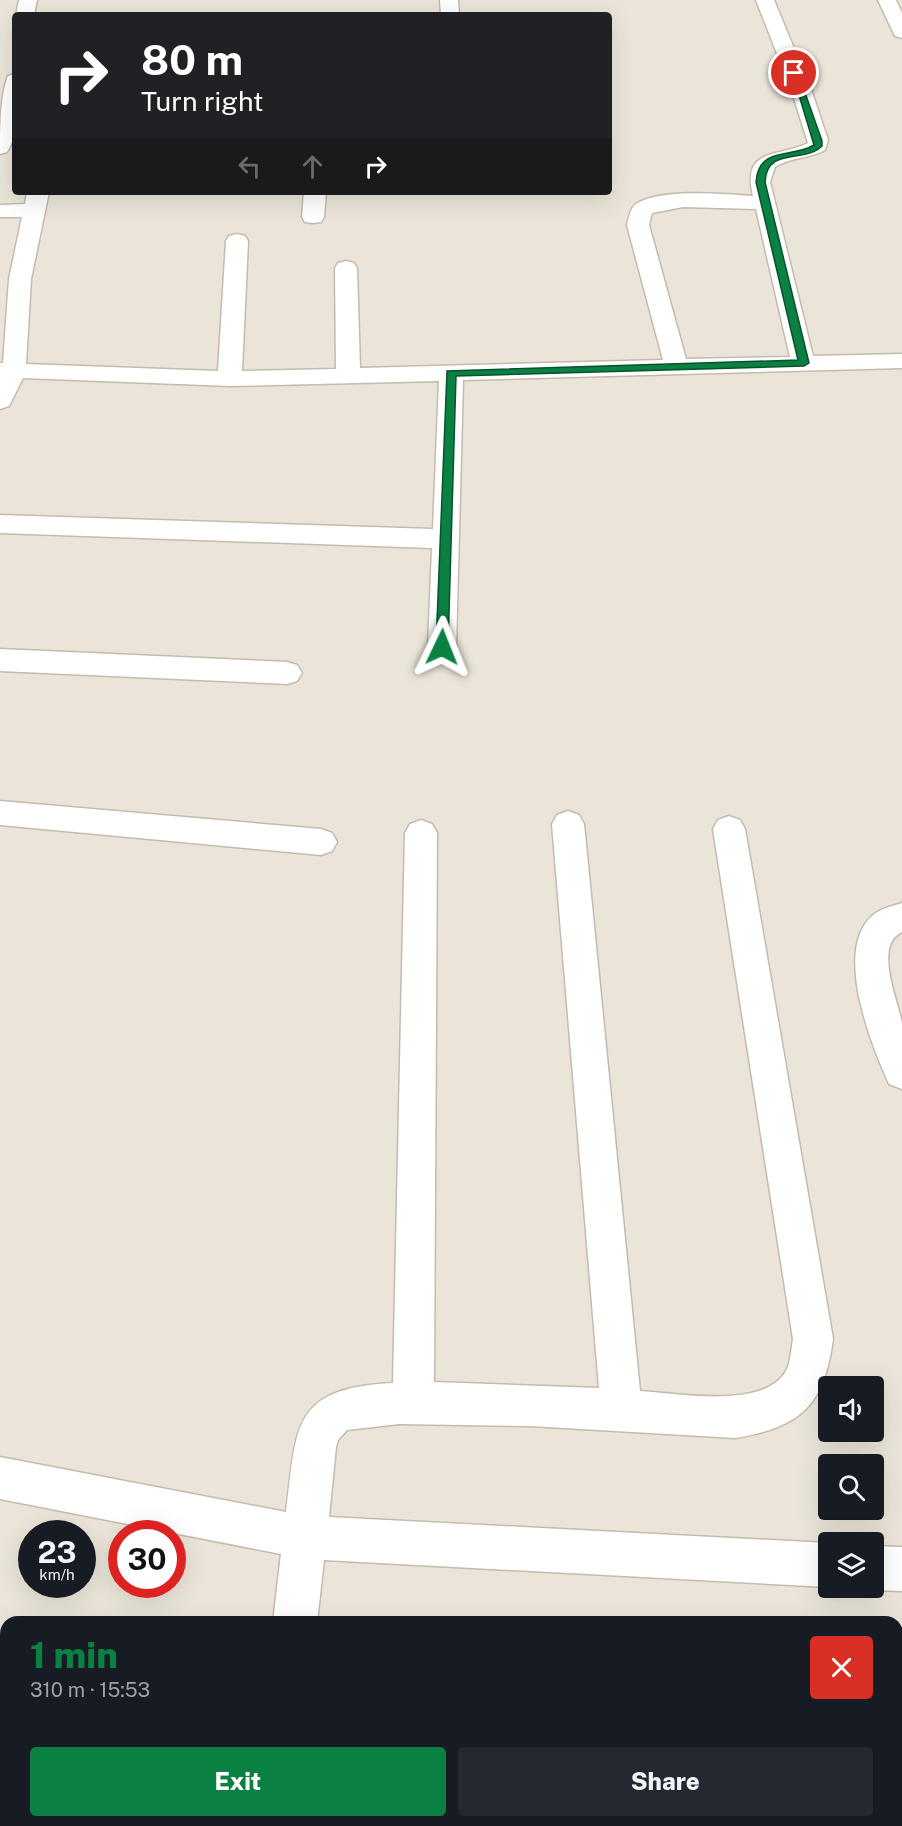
<!DOCTYPE html>
<html lang="en">
<head>
<meta charset="utf-8">
<style>
  :root { --surface:#171b24; --page:#242831; --text:#f1f3f6; --muted:#9ea1a6; --accent:#0b8043 }
  body { margin:0; font-family:"Public Sans",sans-serif; background:var(--page); color:var(--text); height:100vh; display:flex; flex-direction:column; font-size:22px; white-space:nowrap }
  * { box-sizing:border-box; margin:0 }
  p { font-size:20px; color:var(--muted) }
  .icon { flex:none; width:33px; height:33px; fill:none; stroke:currentColor; stroke-width:2; stroke-linecap:round; stroke-linejoin:round }
  .map { position:relative; flex:1; overflow:hidden }
  .details { position:absolute; left:0px; top:1616px; width:903px; height:212px; display:flex; flex-direction:column; background:var(--surface); border-radius:18px 18px 0 0; box-shadow:0 6px 24px #0002 }
  .details>* { flex:none }
  .hud { position:absolute; left:12px; top:12px; width:600px; height:183px; border-radius:6px; box-shadow:0 6px 24px #0002; background:#202124; color:#fff; overflow:hidden }
  .fabs { position:absolute; left:818px; top:1376px; display:grid; gap:12px }
  .fabs a { display:grid; place-items:center; width:66px; height:66px; border-radius:6px; background:var(--surface); box-shadow:0 6px 24px #0002; font-size:30px }
  .speed { position:absolute; left:18px; top:1520px; display:flex; gap:12px; font-size:30px; font-weight:700; text-align:center }
  .speed>* { display:grid; place-content:center; width:78px; height:78px; border-radius:50%; background:var(--surface); box-shadow:0 6px 24px #0002; line-height:1 }
  .speed small { font-size:15px; font-weight:400 }
  .speed .limit { border:9px solid #d22; background:#fff; color:#111 }
  .pin { position:absolute; display:grid; place-items:center; width:51px; height:51px; color:#fff; margin:-26px; border:3px solid #fff; border-radius:50%; box-shadow:0 2px 6px #0007 }
  .me { position:absolute; width:66px; margin:-33px; rotate:2deg; stroke-linejoin:round; filter:drop-shadow(0 0 4px #0008) }
  .turn { display:flex; align-items:center; gap:21px; height:126px; padding:0 30px; font-size:27px }
  .turn .icon { width:78px; height:78px; stroke-width:2.5 }
  .turn b { display:block; font-size:42px; line-height:51px }
  .lanes { display:flex; align-items:center; height:57px; padding:0 30px; background:#0003; justify-content:center; gap:30px; direction:ltr }
  .lanes .off { opacity:.35 }
  .round { display:grid; place-items:center; flex:none; width:63px; height:63px; border-radius:6px; background:var(--page) }
  .overview { display:flex; align-items:center; justify-content:space-between; height:102px; padding:0 30px }
  h1 { font-size:36px; font-weight:800; line-height:45px; color:var(--accent) }
  .primary-button { display:flex; gap:12px; margin-top:auto; padding:12px 30px }
  .primary-button a { flex:1; height:69px; border-radius:6px; background:var(--accent); color:#fff; font-size:24px; font-weight:800; line-height:69px; text-align:center }
  .primary-button a+a { background:var(--page); color:var(--text) }
  .map>svg:first-child { display:block }
</style>
</head>
<body>
<div class="map">
<svg width="902" height="1826" viewBox="0 0 902 1826">
  <rect width="100%" height="100%" fill="#f6f3eb"/>
  <!-- residential -->
  <path fill="#ebe5d9" fill-rule="evenodd" d="M 0,0 L 902,0 L 902,1826 L 0,1826 ZM 15,15 L 609,15 L 609,192 L 15,192 ZM 828,1386 L 873,1386 L 873,1431 L 828,1431 ZM 828,1464 L 873,1464 L 873,1509 L 828,1509 ZM 32,1533 L 82,1533 L 82,1584 L 32,1584 ZM 122,1533 L 172,1533 L 172,1584 L 122,1584 ZM 828,1542 L 873,1542 L 873,1587 L 828,1587 ZM 6,1622 L 897,1622 L 897,1821 L 6,1821 Z"/>
  <g fill="none" stroke-linecap="round" stroke-linejoin="round">
    <!-- minor casing -->
    <g stroke="#c3bbad" stroke-width="3">
      <g id="minor">
        <path d="M 19,0 L 37,0 L 34,15 L 16,15 Z"/>
        <path d="M 440,0 L 458,0 L 459,15 L 441,15 Z"/>
        <path d="M 756,0 L 774,0 L 812,92 L 828,140 L 825,150 C 809,159 790,157 775,167 L 770,182 L 813,356 L 902,354 L 902,368 L 463,380 L 456,647 L 452,654 L 442,657 L 432,654 L 428,647 L 432,548 L 0,533 L 0,515 L 433,529 L 439,381 L 230,386 L 23,378 L 9,406 L 0,409 L 0,363 L 3,363 L 9,279 L 22,217 L 0,217 L 0,205 L 25,204 L 27,192 L 49,192 L 31,279 L 26,364 L 218,371 L 226,241 L 229,236 L 237,234 L 245,236 L 248,241 L 242,371 L 336,369 L 335,268 L 338,263 L 346,261 L 354,263 L 357,268 L 360,368 L 663,360 L 627,225 C 629,218 630,208 636,204 C 660,188 724,194 753,196 C 741,146 779,158 808,143 L 792,92 ZM 683,207 L 756,209 L 790,357 L 686,359 L 649,225 L 652,213 Z"/>
        <path d="M 878,0 L 896,0 L 902,13 L 902,38 L 895,36 L 893,32 Z"/>
        <path d="M 15,74 C 15,97 21,132 7,152 L 0,154 C 0,131 0,96 8,76 Z"/>
        <path d="M 304,192 L 326,192 L 324,217 L 321,222 L 313,223 L 305,222 L 302,217 Z"/>
        <path d="M 0,649 L 287,662 L 297,665 L 302,673 L 297,681 L 287,684 L 0,671 Z"/>
        <path d="M 0,801 L 321,829 L 332,833 L 337,842 L 332,851 L 321,855 L 0,825 Z"/>
        <path d="M 568,811 L 579,815 L 584,824 L 640,1391 C 678,1393 763,1410 786,1371 C 791,1362 791,1349 793,1339 L 713,829 L 718,820 L 729,816 L 740,820 L 745,829 L 833,1339 C 824,1406 801,1427 735,1438 L 530,1426 L 399,1424 L 347,1430 L 338,1440 L 336,1447 L 329,1517 L 828,1543 L 828,1587 L 324,1560 L 317,1622 L 273,1622 L 281,1554 L 0,1499 L 0,1457 L 286,1512 C 297,1426 291,1388 393,1383 L 405,833 L 410,824 L 421,820 L 432,824 L 437,833 L 434,1382 L 599,1388 L 552,824 L 557,815 Z"/>
        <path d="M 902,903 L 902,932 C 873,945 898,1001 902,1023 C 902,1044 902,1068 902,1089 L 889,1084 C 872,1046 833,951 872,916 C 879,909 893,906 902,903 Z"/>
        <path d="M 873,1546 L 902,1547 L 902,1591 L 873,1590 L 866,1587 L 873,1587 Z"/>
        <path d="M 0,1755 L 6,1756 L 6,1804 L 0,1803 Z"/>
        <path d="M 233,1821 L 296,1821 L 297,1824 L 296,1826 L 235,1826 Z"/>
      </g>
    </g>
    <!-- minor -->
    <use href="#minor" fill="#fff" fill-rule="evenodd"/>
  </g>
  <!-- route -->
  <path fill="#0b8043" stroke="#07532c" stroke-width="1.5" d="M 792,72 L 798,73 L 822,141 L 822,146 C 804,164 767,146 765,182 L 809,363 L 804,366 L 456,376 L 448,647 L 442,651 L 438,650 L 436,647 L 447,371 L 798,360 L 756,182 C 759,145 792,159 814,145 Z"/>
</svg>
<div class="fabs">
<a><svg class="icon" aria-label="sound" viewBox="0 0 24 24"><path d="M4 9h4l5-4v14l-5-4H4zM17 9q2 3 0 6"/></svg></a>
<a><svg class="icon" aria-label="search" viewBox="0 0 24 24"><circle cx="10" cy="10" r="6"/><path d="M15 15l6 6"/></svg></a>
<a><svg class="icon" aria-label="layers" viewBox="0 0 24 24"><path d="M12 4l9 5-9 5-9-5zM3 14l9 5 9-5"/></svg></a>
</div>
<div class="speed"><div>23<small>km/h</small></div><div class="limit">30</div></div>
<div class="pin" style="left:794px;top:73px;background:#d93025"><svg class="icon" aria-label="arrive" viewBox="0 0 24 24"><path d="M6 21V4h12l-3 4 3 4H6"/></svg></div>
<svg class="me" style="left:442px;top:647px" viewBox="-20 -20 40 40"><path d="M0-17L14 15 0 8-14 15z" fill="#0b8043" stroke="#fff" stroke-width="4"/></svg>
<div class="hud">
<div class="turn"><svg class="icon" aria-label="right" viewBox="0 0 24 24"><path d="M7 20v-9h11M14 6l5 5-5 5"/></svg><div><b>80 m</b>Turn right</div></div>
<div class="lanes"><svg class="icon off" aria-label="left" viewBox="0 0 24 24"><path d="M17 20v-9H6M10 6l-5 5 5 5"/></svg><svg class="icon off" aria-label="ahead" viewBox="0 0 24 24"><path d="M12 20V5M6 11l6-6 6 6"/></svg><svg class="icon" aria-label="right" viewBox="0 0 24 24"><path d="M7 20v-9h11M14 6l5 5-5 5"/></svg></div>
</div>
<section class="details">
<div class="overview"><div><h1>1 min</h1><p>310 m · 15:53</p></div><a class="round" style="background:#d93025;color:#fff"><svg class="icon" aria-label="close" viewBox="0 0 24 24"><path d="M6 6l12 12M18 6L6 18"/></svg></a></div>
<div class="primary-button"><a>Exit</a><a>Share</a></div>
</section>
</div>
</body>
</html>
